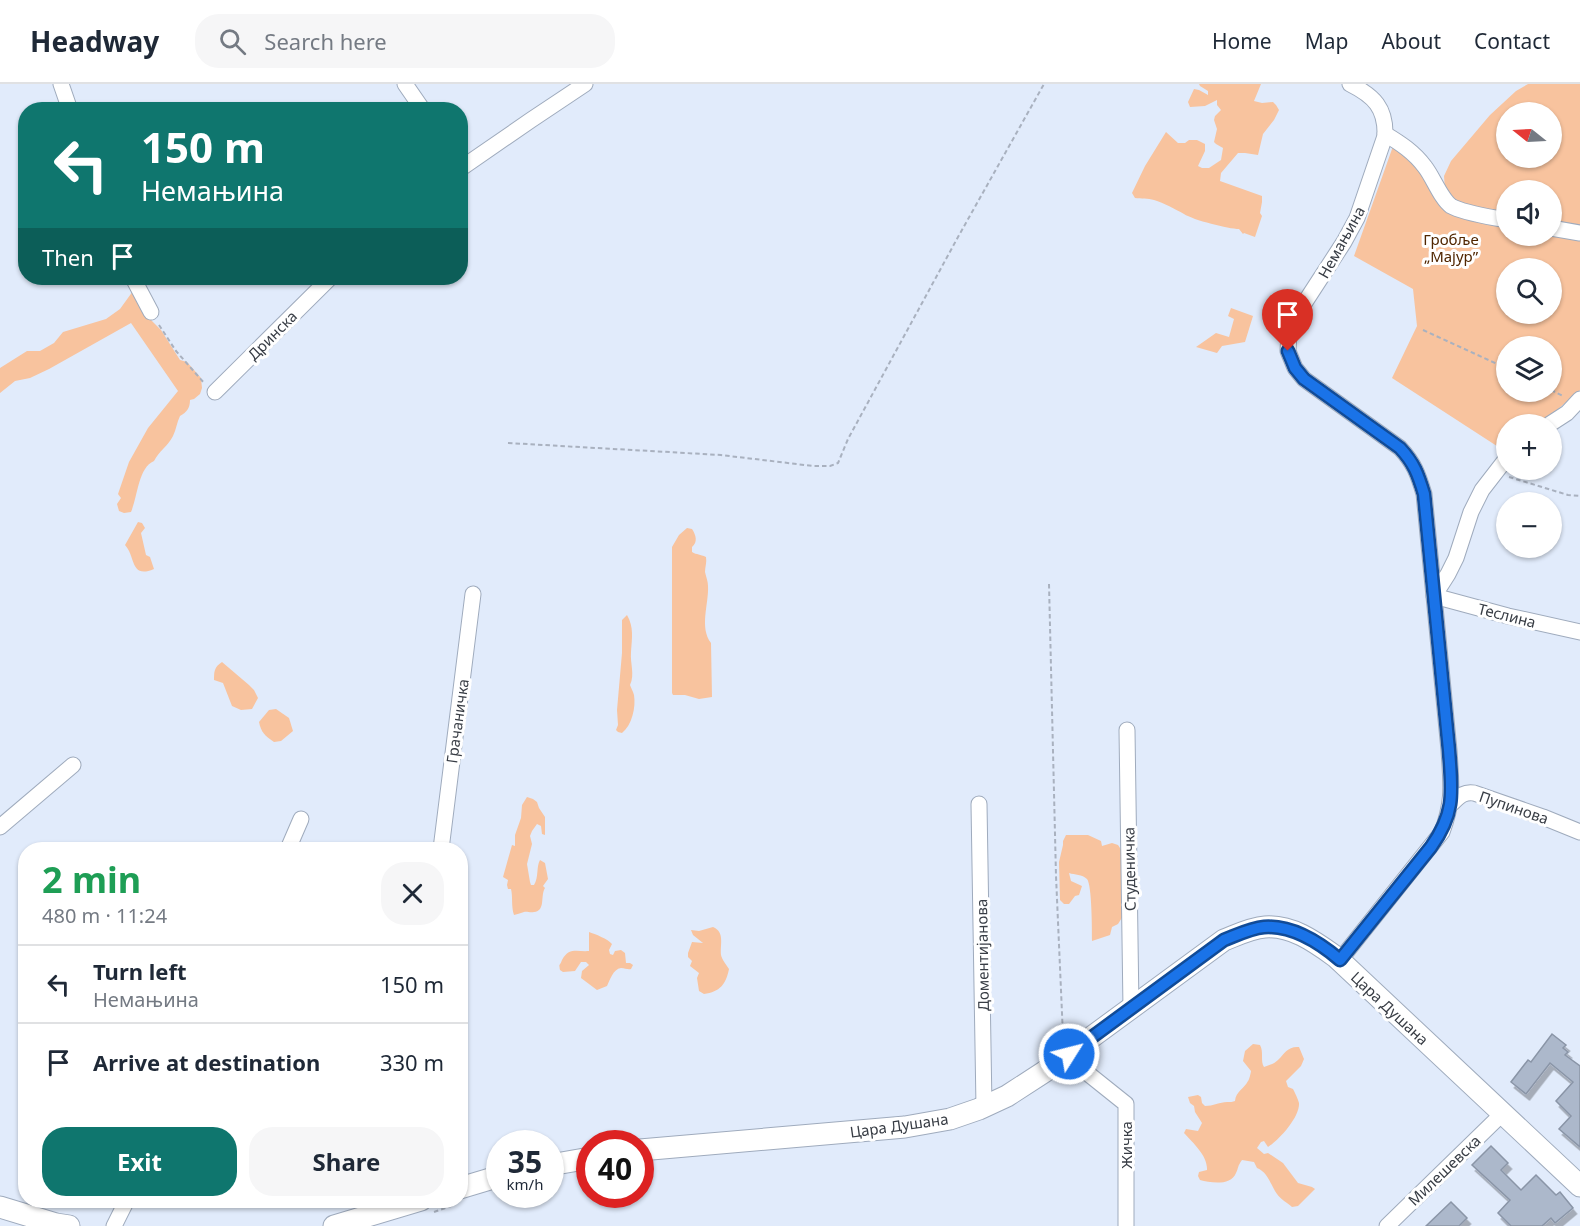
<!DOCTYPE html>
<html lang="en">
<head>
<meta charset="utf-8">
<style>
  :root { --surface:#fff; --page:#f6f6f7; --text:#1f2937; --muted:#747a83; --line:#e0e1e3; --accent:#0f766e }
  body { margin:0; font-family:"Noto Sans",sans-serif; background:var(--page); color:var(--text); height:100vh; display:flex; flex-direction:column; font-size:22px; white-space:nowrap }
  * { box-sizing:border-box; margin:0 }
  p { font-size:20px; color:var(--muted) }
  .icon { flex:none; width:33px; height:33px; fill:none; stroke:currentColor; stroke-width:2; stroke-linecap:round; stroke-linejoin:round }
  .map { position:relative; flex:1; overflow:hidden }
  .sheet { position:absolute; left:18px; top:758px; width:450px; height:366px; display:flex; flex-direction:column; background:var(--surface); border-radius:24px; box-shadow:0 2px 4px #0004 }
  .sheet>* { flex:none }
  .guide { position:absolute; left:18px; top:18px; width:450px; height:183px; border-radius:24px; box-shadow:0 2px 4px #0004; background:#0f766e; color:#fff; overflow:hidden }
  .needle { width:39px; rotate:288deg }
  .buttons { position:absolute; left:1496px; top:18px; display:grid; gap:12px }
  .buttons a { display:grid; place-items:center; width:66px; height:66px; border-radius:50%; background:var(--surface); box-shadow:0 2px 4px #0004; font-size:30px }
  .speed { position:absolute; left:486px; top:1046px; display:flex; gap:12px; font-size:30px; font-weight:700; text-align:center }
  .speed>* { display:grid; place-content:center; width:78px; height:78px; border-radius:50%; background:var(--surface); box-shadow:0 2px 4px #0004; line-height:1 }
  .speed small { font-size:15px; font-weight:400 }
  .speed .limit { border:9px solid #d22; background:#fff; color:#111 }
  .pin { position:absolute; display:grid; place-items:center; width:51px; height:51px; color:#fff; margin:-62px -26px; border-radius:50% 50% 50% 0; rotate:-45deg; box-shadow:0 0 6px #0007 }
  .pin .icon { rotate:45deg }
  .me { position:absolute; width:66px; margin:-33px; rotate:54deg; stroke-linejoin:round; filter:drop-shadow(0 0 4px #0008) }
  .turn { display:flex; align-items:center; gap:21px; height:126px; padding:0 24px; font-size:27px }
  .turn .icon { width:78px; height:78px; stroke-width:2.5 }
  .turn b { display:block; font-size:42px; line-height:51px }
  .then { display:flex; align-items:center; height:57px; padding:0 24px; background:#0003; gap:12px; font-size:22px }
  .round { display:grid; place-items:center; flex:none; width:63px; height:63px; border-radius:24px; background:var(--page) }
  .summary { display:flex; align-items:center; justify-content:space-between; height:102px; padding:0 24px }
  h1 { font-size:36px; font-weight:700; line-height:45px; color:#1e9e55 }
  .button { display:flex; gap:12px; margin-top:auto; padding:12px 24px }
  .button a { flex:1; height:69px; border-radius:24px; background:var(--accent); color:#fff; font-size:24px; font-weight:700; line-height:69px; text-align:center }
  .button a+a { background:var(--page); color:var(--text) }
  ul { padding:0; list-style:none }
  li { display:flex; align-items:center; gap:18px; height:78px; padding:0 24px; border-top:2px solid var(--line) }
  li div { flex:1 }
  li b { display:block; font-size:22px }
  li em { font-style:normal }
  header { display:flex; align-items:center; gap:36px; box-sizing:border-box; height:84px; padding:0 30px; background:var(--surface); border-bottom:2px solid var(--line) }
  header strong { font-size:28px }
  nav { display:flex; gap:33px; margin-inline-start:auto; font-size:21px }
  .search { width:420px; height:54px; background:var(--page); display:flex; align-items:center; gap:15px; box-sizing:border-box; padding:0 21px; border-radius:24px; color:var(--muted); font-size:22px }
  .map>svg:first-child { display:block }
</style>
</head>
<body>
<header>
<strong>Headway</strong>
<div class="search"><svg class="icon" aria-label="search" viewBox="0 0 24 24"><circle cx="10" cy="10" r="6"/><path d="M15 15l6 6"/></svg>Search here</div>
<nav><a>Home</a><a>Map</a><a>About</a><a>Contact</a></nav>
</header>
<div class="map">
<svg width="1580" height="1142" viewBox="0 0 1580 1142">
  <defs>
    <filter id="shadow"><feDropShadow dx="3.5" dy="6" stdDeviation="0" flood-color="#0004"/></filter>
  </defs>
  <rect width="100%" height="100%" fill="#e1ebfb"/>
  <!-- green -->
  <g fill="#f8c39e" fill-rule="evenodd">
    <path d="M 1199,0 L 1261,0 L 1254,17 L 1262,19 L 1273,18 L 1276,21 L 1279,26 L 1274,36 L 1263,50 L 1258,71 L 1245,69 L 1238,69 L 1221,89 L 1220,97 L 1262,112 L 1262,118 L 1260,129 L 1262,132 L 1255,153 L 1244,149 L 1243,150 L 1239,145 C 1229,145 1193,136 1184,130 C 1175,125 1164,119 1154,116 C 1148,114 1141,115 1135,114 L 1132,109 L 1145,82 L 1166,48 L 1178,59 L 1185,59 L 1189,56 L 1197,56 L 1205,60 L 1205,67 L 1198,82 L 1202,84 L 1209,84 L 1221,76 L 1223,64 L 1216,60 L 1214,58 L 1217,45 L 1214,36 L 1215,32 L 1221,26 L 1217,21 L 1217,16 L 1205,22 L 1190,23 L 1188,18 L 1194,5 L 1199,6 L 1208,11 L 1208,7 L 1200,2 Z"/>
    <path d="M 1528,0 L 1580,0 L 1580,306 L 1558,325 L 1538,340 L 1506,340 L 1506,364 L 1503,366 L 1392,294 L 1417,242 L 1413,205 L 1354,172 L 1397,51 L 1445,106 L 1444,92 L 1451,77 L 1490,31 L 1516,7 ZM 1506,28 L 1551,28 L 1551,74 L 1506,74 ZM 1506,106 L 1551,106 L 1551,152 L 1506,152 ZM 1506,184 L 1551,184 L 1551,230 L 1506,230 ZM 1506,262 L 1551,262 L 1551,308 L 1506,308 Z"/>
    <path d="M 133,207 L 146,231 L 161,246 L 180,276 L 187,278 L 201,294 L 202,304 L 200,310 L 194,315 L 190,316 C 190,324 187,328 180,332 C 177,338 176,346 173,352 C 168,362 159,367 154,377 C 138,384 138,412 131,428 L 124,429 L 119,427 L 117,420 L 121,414 L 118,410 L 129,378 L 148,344 L 178,307 L 131,239 L 49,285 L 30,294 L 15,297 L 0,309 L 0,284 L 27,267 L 40,267 L 54,259 L 63,248 L 106,235 L 120,225 Z"/>
    <path d="M 1231,224 L 1253,232 L 1245,258 L 1222,262 L 1217,269 L 1196,263 L 1216,249 L 1229,253 L 1234,235 L 1228,232 Z"/>
    <path d="M 138,438 L 142,439 L 145,444 L 141,449 L 146,471 L 150,473 L 154,485 C 130,495 136,473 125,461 Z"/>
    <path d="M 687,444 L 692,445 C 696,451 698,458 692,463 L 692,468 C 697,471 700,470 706,473 C 707,478 705,483 705,488 C 706,493 708,497 708,502 C 709,520 699,543 711,559 L 712,613 L 699,615 L 685,611 L 673,611 L 672,609 L 672,463 L 679,451 Z"/>
    <path d="M 627,531 C 634,543 632,554 631,568 C 630,580 635,590 630,601 C 631,604 633,607 634,611 C 636,623 632,641 622,649 L 618,648 L 616,646 L 618,641 L 617,626 L 622,569 L 622,536 Z"/>
    <path d="M 222,578 L 249,601 L 254,606 L 258,614 L 252,625 L 241,626 L 232,622 L 223,599 L 214,596 C 214,588 214,583 222,578 Z"/>
    <path d="M 276,625 L 289,634 L 293,647 L 281,657 L 274,658 C 265,652 261,648 259,638 L 269,626 Z"/>
    <path d="M 527,713 L 533,715 L 537,718 L 539,724 L 545,733 L 545,751 L 542,750 L 541,742 L 537,740 L 532,747 L 530,752 L 532,760 L 527,780 L 530,798 L 531,801 L 534,801 C 539,793 536,783 540,776 L 545,779 L 548,795 L 543,802 L 545,804 C 540,812 546,827 534,828 C 530,829 527,827 524,828 C 521,829 518,830 514,831 C 511,822 513,813 511,805 L 508,805 L 507,801 L 508,796 L 503,793 L 512,761 L 515,762 L 515,751 L 521,734 L 522,721 Z"/>
    <path d="M 1066,751 L 1088,751 L 1101,757 L 1102,762 L 1112,759 L 1118,761 L 1122,767 L 1121,823 L 1123,832 L 1118,840 L 1112,843 L 1110,851 L 1092,857 C 1092,846 1092,801 1087,795 C 1082,790 1075,791 1069,789 L 1071,797 L 1082,802 L 1079,811 L 1075,812 L 1069,820 L 1064,820 L 1060,816 L 1059,778 L 1063,761 L 1063,757 Z"/>
    <path d="M 713,843 C 725,848 720,860 721,871 C 722,876 726,880 729,885 C 726,900 720,908 704,910 L 699,907 L 697,894 L 699,889 L 690,882 L 692,877 L 688,873 L 688,869 L 692,858 L 703,859 L 693,851 L 691,846 L 699,847 Z"/>
    <path d="M 589,848 C 595,850 608,855 612,860 L 609,866 L 610,870 L 613,871 L 615,867 L 621,866 L 625,869 L 626,879 L 630,879 L 633,881 L 631,885 C 628,886 625,884 621,884 C 613,885 610,896 607,902 L 597,906 L 581,894 L 582,887 L 589,881 L 586,878 L 581,878 L 575,887 L 563,888 L 560,886 C 559,878 559,884 562,876 C 569,863 577,868 589,867 Z"/>
    <path d="M 1253,960 L 1260,961 C 1264,968 1260,977 1264,983 C 1269,981 1274,980 1278,976 C 1285,969 1288,962 1299,963 L 1304,975 L 1301,982 L 1286,997 L 1288,1003 L 1293,1005 C 1295,1009 1298,1015 1299,1019 C 1300,1033 1279,1056 1268,1063 L 1264,1057 L 1261,1058 L 1257,1064 L 1264,1070 L 1268,1069 L 1283,1079 L 1298,1099 L 1312,1103 L 1315,1105 L 1298,1122 L 1292,1123 C 1288,1119 1280,1115 1277,1110 C 1271,1102 1268,1088 1257,1084 L 1254,1078 L 1242,1076 C 1237,1083 1239,1083 1236,1089 C 1231,1102 1211,1099 1200,1096 L 1198,1092 L 1199,1088 L 1207,1086 C 1208,1072 1193,1059 1184,1049 L 1186,1045 L 1198,1047 L 1202,1039 L 1195,1028 L 1194,1022 L 1190,1019 L 1188,1013 L 1198,1011 L 1201,1013 L 1202,1019 L 1205,1022 C 1213,1022 1220,1018 1227,1018 C 1230,1018 1233,1018 1235,1017 C 1236,1007 1244,1005 1248,997 C 1249,997 1251,988 1251,987 L 1243,977 L 1245,967 Z"/>
  </g>
  <!-- building -->
  <g fill="#acb8cb" stroke="#8a95a7" stroke-width="1.5" filter="url(#shadow)">
    <path d="M 1552,950 L 1566,961 L 1563,964 L 1568,968 L 1565,971 L 1580,982 L 1580,1063 L 1559,1045 L 1571,1032 L 1556,1017 L 1573,998 L 1550,979 L 1526,1010 L 1511,998 L 1528,976 L 1531,978 Z"/>
    <path d="M 1491,1062 L 1508,1079 L 1501,1086 L 1521,1106 L 1536,1091 L 1556,1111 L 1560,1108 L 1573,1124 L 1555,1139 L 1551,1134 L 1542,1142 L 1511,1142 L 1498,1129 L 1510,1116 L 1472,1081 Z"/>
    <path d="M 1451,1118 L 1467,1134 L 1459,1142 L 1426,1142 Z"/>
  </g>
  <g fill="none" stroke-linecap="round" stroke-linejoin="round">
    <!-- street casing -->
    <g stroke="#9fabbd" stroke-width="17">
      <g id="street">
        <path d="M 61,0 L 70,26"/>
        <path d="M 405,0 L 423,26"/>
        <path d="M 1385,50 C 1400,59 1414,68 1425,83 C 1433,93 1441,115 1451,122 C 1463,129 1491,133 1506,136"/>
        <path d="M 460,85 L 531,36 L 585,0"/>
        <path d="M 1551,144 L 1580,149"/>
        <path d="M 133,194 L 151,228"/>
        <path d="M 215,308 L 330,194"/>
        <path d="M 1550,340 L 1567,329 L 1580,315"/>
        <path d="M 1506,375 L 1482,406 L 1471,428 L 1456,474 L 1448,490 L 1434,512 L 1508,532 L 1580,548"/>
        <path d="M 1127,646 L 1131,924"/>
        <path d="M 979,720 L 984,1023"/>
        <path d="M 1450,721 C 1458,714 1463,707 1474,709 L 1543,733 L 1580,748"/>
        <path d="M 0,743 L 73,681"/>
        <path d="M 288,765 L 301,735"/>
        <path d="M 441,765 L 473,510"/>
        <path d="M 1340,876 L 1442,748 C 1454,716 1451,700 1449,666 L 1424,410 C 1418,390 1414,379 1400,364 L 1304,295 L 1295,284 L 1288,267 L 1289,249 L 1296,232 L 1344,158 L 1357,134 L 1385,52 C 1386,24 1374,12 1350,0"/>
        <path d="M 1066,972 L 1126,1020 L 1126,1142"/>
        <path d="M 114,1142 L 127,1116"/>
        <path d="M 1387,1142 L 1502,1030"/>
      </g>
    </g>
    <!-- secondary casing -->
    <g stroke="#9fabbd" stroke-width="23">
      <g id="secondary">
        <path d="M 640,1066 L 905,1043 L 950,1035 L 979,1025 L 1007,1012 L 1044,988 L 1224,856 C 1237,851 1251,844 1265,843 C 1292,841 1315,858 1336,873 L 1580,1102"/>
        <path d="M 550,1081 L 590,1074"/>
        <path d="M 460,1104 L 500,1092"/>
        <path d="M 0,1123 L 56,1140 L 69,1142"/>
        <path d="M 334,1142 L 421,1116"/>
      </g>
    </g>
    <!-- path -->
    <g stroke="#a9b1bf" stroke-width="2" stroke-dasharray="4.5 3" stroke-linecap="butt">
      <path d="M 159,241 L 176,267 L 205,300"/>
      <path d="M 1423,246 L 1506,284"/>
      <path d="M 1551,306 L 1563,312"/>
      <path d="M 508,359 L 721,371 L 813,382 L 830,382 L 838,379 L 848,355 L 958,153 L 1044,0"/>
      <path d="M 1509,393 L 1568,411 L 1580,412"/>
      <path d="M 1049,500 L 1056,792 L 1063,952"/>
      <path d="M 434,1128 L 454,1121"/>
    </g>
    <!-- street -->
    <use href="#street" stroke="#fff" stroke-width="15"/>
    <!-- secondary -->
    <use href="#secondary" stroke="#fff" stroke-width="21"/>
  </g>
  <g fill="none" stroke-linecap="round" stroke-linejoin="round">
    <!-- route casing -->
    <g stroke="#114b97" stroke-width="15">
      <path id="route" d="M 1069,970 L 1224,856 C 1237,851 1251,844 1264,843 C 1292,841 1320,859 1340,876 L 1431,763 C 1456,728 1452,707 1449,666 L 1424,410 C 1418,390 1414,379 1400,364 L 1304,295 L 1295,284 L 1288,267"/>
    </g>
    <!-- route -->
    <use href="#route" stroke="#1a73e8" stroke-width="10"/>
  </g>
  <g text-anchor="middle" dominant-baseline="central" stroke-width="6" stroke-linejoin="round" paint-order="stroke">
    <!-- park labels -->
    <g font-size="15" fill="#502600" stroke="#fff">
      <text x="1451" y="155">Гробље<tspan x="1451" dy="17">„Мајур”</tspan></text>
    </g>
    <!-- street labels -->
    <g font-size="15" fill="#383d45" stroke="#fff">
      <text transform="translate(1341 158) rotate(-61)">Немањина</text>
      <text transform="translate(272 251) rotate(-45)">Дринска</text>
      <text transform="translate(1507 531) rotate(14)">Теслина</text>
      <text transform="translate(457 637) rotate(-82)">Грачаничка</text>
      <text transform="translate(1514 723) rotate(19)">Пупинова</text>
      <text transform="translate(1129 785) rotate(-91)">Студеничка</text>
      <text transform="translate(982 871) rotate(-91)">Доментијанова</text>
      <text transform="translate(1390 924) rotate(43)">Цара Душана</text>
      <text transform="translate(899 1041) rotate(-8)">Цара Душана</text>
      <text transform="translate(1126 1061) rotate(-90)">Жичка</text>
      <text transform="translate(1444 1086) rotate(-44)">Милешевска</text>
    </g>
  </g>
</svg>
<div class="buttons">
<a><svg class="needle" viewBox="-14 -14 28 28"><path d="M0-13l5 13h-10z" fill="#e53935"/><path d="M0 13l5-13h-10z" fill="#747a83"/></svg></a>
<a><svg class="icon" aria-label="sound" viewBox="0 0 24 24"><path d="M4 9h4l5-4v14l-5-4H4zM17 9q2 3 0 6"/></svg></a>
<a><svg class="icon" aria-label="search" viewBox="0 0 24 24"><circle cx="10" cy="10" r="6"/><path d="M15 15l6 6"/></svg></a>
<a><svg class="icon" aria-label="layers" viewBox="0 0 24 24"><path d="M12 4l9 5-9 5-9-5zM3 14l9 5 9-5"/></svg></a>
<a>+</a>
<a>−</a>
</div>
<div class="speed"><div>35<small>km/h</small></div><div class="limit">40</div></div>
<div class="pin" style="left:1288px;top:267px;background:#d93025"><svg class="icon" aria-label="arrive" viewBox="0 0 24 24"><path d="M6 21V4h12l-3 4 3 4H6"/></svg></div>
<svg class="me" style="left:1069px;top:970px" viewBox="-20 -20 40 40"><circle r="17" fill="#1a73e8" stroke="#fff" stroke-width="3"/><path d="M0-11L8 9 0 5-8 9z" fill="#fff"/></svg>
<div class="guide">
<div class="turn"><svg class="icon" aria-label="left" viewBox="0 0 24 24"><path d="M17 20v-9H6M10 6l-5 5 5 5"/></svg><div><b>150 m</b>Немањина</div></div>
<div class="then">Then<svg class="icon" aria-label="arrive" viewBox="0 0 24 24"><path d="M6 21V4h12l-3 4 3 4H6"/></svg></div>
</div>
<section class="sheet">
<div class="summary"><div><h1>2 min</h1><p>480 m · 11:24</p></div><a class="round"><svg class="icon" aria-label="close" viewBox="0 0 24 24"><path d="M6 6l12 12M18 6L6 18"/></svg></a></div>
<ul>
<li><svg class="icon" aria-label="left" viewBox="0 0 24 24"><path d="M17 20v-9H6M10 6l-5 5 5 5"/></svg><div><b>Turn left</b><p>Немањина</p></div><em>150 m</em></li>
<li><svg class="icon" aria-label="arrive" viewBox="0 0 24 24"><path d="M6 21V4h12l-3 4 3 4H6"/></svg><div><b>Arrive at destination</b></div><em>330 m</em></li>
</ul>
<div class="button"><a>Exit</a><a>Share</a></div>
</section>
</div>
</body>
</html>
